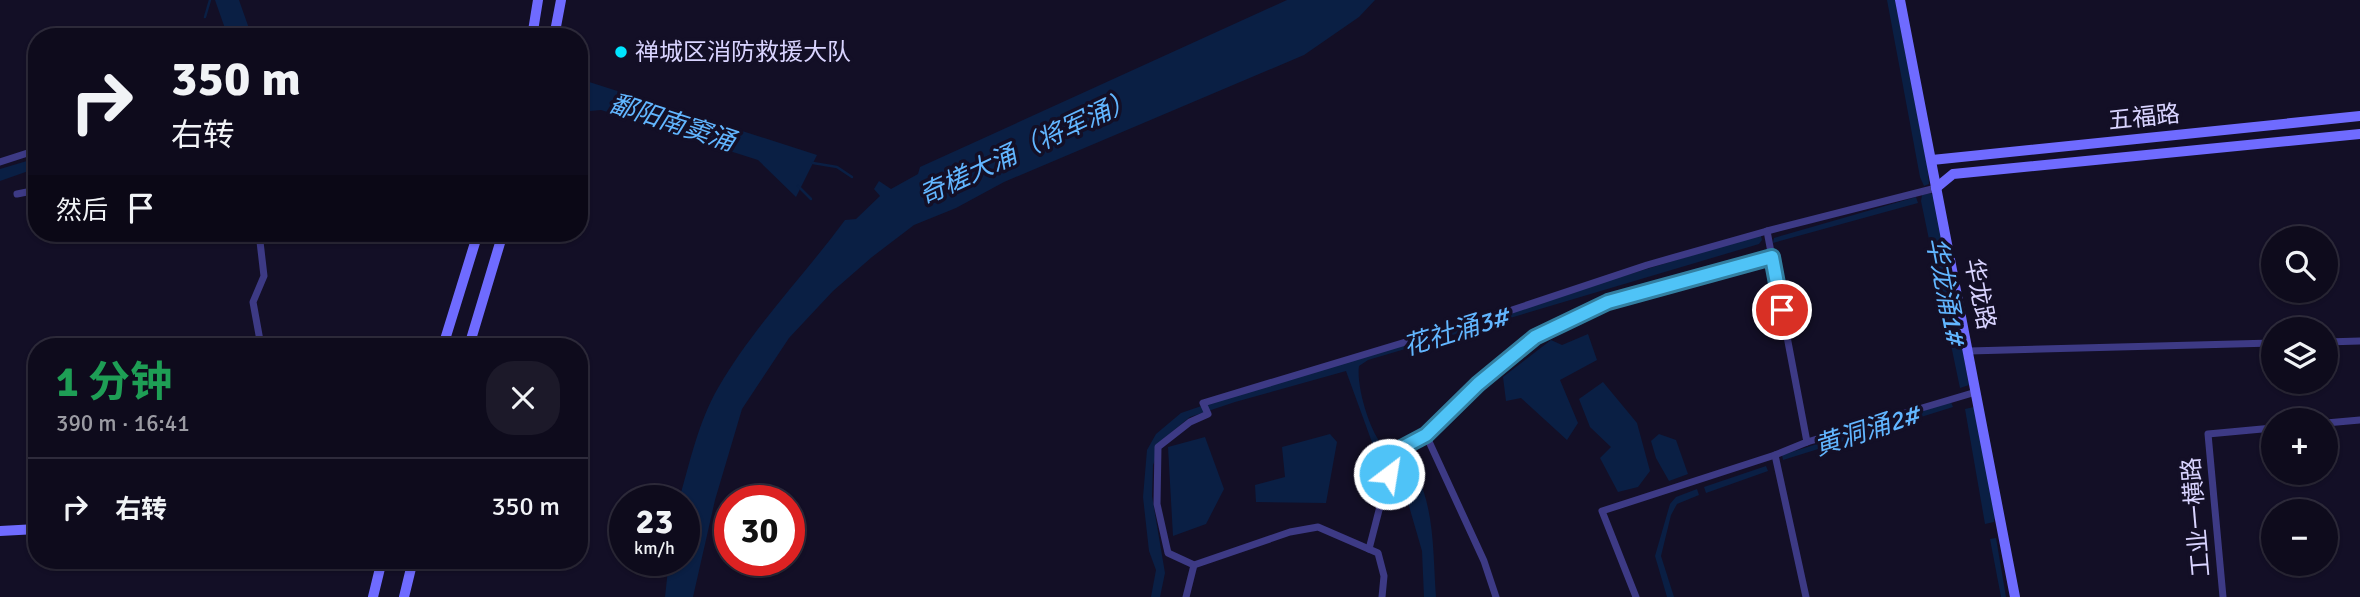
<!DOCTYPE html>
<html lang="zh">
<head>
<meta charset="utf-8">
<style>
  :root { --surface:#0e0b1c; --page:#1c1929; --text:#f1f3f6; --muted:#9b9ba3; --line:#2e2b3b }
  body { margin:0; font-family:Signika,"Noto Sans SC",sans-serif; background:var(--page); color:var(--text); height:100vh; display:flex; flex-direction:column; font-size:26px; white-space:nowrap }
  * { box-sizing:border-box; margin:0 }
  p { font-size:23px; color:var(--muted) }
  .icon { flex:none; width:38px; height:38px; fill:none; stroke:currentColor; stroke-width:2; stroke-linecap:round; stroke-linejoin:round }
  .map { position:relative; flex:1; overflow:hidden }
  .sheet { position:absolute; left:28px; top:338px; width:560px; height:231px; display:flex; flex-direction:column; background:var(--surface); border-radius:28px; box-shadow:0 2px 5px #0004,0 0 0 2px var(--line) }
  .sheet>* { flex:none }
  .top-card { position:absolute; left:28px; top:28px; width:560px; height:214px; border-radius:28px; box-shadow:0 2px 5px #0004,0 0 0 2px var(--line); background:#0e0b1c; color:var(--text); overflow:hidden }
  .controls { position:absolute; left:2261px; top:226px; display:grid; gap:14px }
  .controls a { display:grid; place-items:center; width:77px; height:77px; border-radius:50%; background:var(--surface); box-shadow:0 2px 5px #0004,0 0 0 2px var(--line); font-size:35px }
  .speed { position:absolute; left:609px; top:485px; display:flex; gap:14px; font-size:35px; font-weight:700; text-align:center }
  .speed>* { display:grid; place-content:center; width:91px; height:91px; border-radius:50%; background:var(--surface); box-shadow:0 2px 5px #0004,0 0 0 2px var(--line); line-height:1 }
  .speed small { font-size:18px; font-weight:400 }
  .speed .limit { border:10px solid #d22; background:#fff; color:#111 }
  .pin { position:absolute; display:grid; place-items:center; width:60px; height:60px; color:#fff; margin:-30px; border:4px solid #fff; border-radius:50%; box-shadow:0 2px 7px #0007 }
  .me { position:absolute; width:77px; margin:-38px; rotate:31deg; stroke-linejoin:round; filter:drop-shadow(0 0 5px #0008) }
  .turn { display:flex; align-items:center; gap:24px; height:147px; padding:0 28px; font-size:32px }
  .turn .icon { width:91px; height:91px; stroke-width:2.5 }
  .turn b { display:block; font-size:49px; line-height:60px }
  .then { display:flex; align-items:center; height:66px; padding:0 28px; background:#0003; gap:14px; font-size:26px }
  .round { display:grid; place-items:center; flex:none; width:74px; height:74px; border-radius:28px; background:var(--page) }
  .headline { display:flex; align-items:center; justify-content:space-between; height:119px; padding:0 28px }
  h1 { font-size:42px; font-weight:700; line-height:52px; color:#1e9e55 }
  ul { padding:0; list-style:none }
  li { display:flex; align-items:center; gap:21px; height:98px; padding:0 28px; border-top:2px solid var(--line) }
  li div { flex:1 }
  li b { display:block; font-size:26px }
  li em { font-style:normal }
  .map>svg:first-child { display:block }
</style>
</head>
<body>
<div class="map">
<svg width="2360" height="597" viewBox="0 0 2360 597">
  <rect width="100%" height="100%" fill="#130f26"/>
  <!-- water -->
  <g fill="#0a1f44">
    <path d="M 215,0 L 239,0 L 252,37 L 228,37 Z"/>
    <path d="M 1287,0 L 1375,0 L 1359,17 L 1304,55 L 1004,182 L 956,208 L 914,225 L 872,257 L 833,291 L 789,338 L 742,409 L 715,500 L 693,597 L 665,597 L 669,560 L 684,560 L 684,500 L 679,500 C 690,462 698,423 718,388 C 753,327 803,277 845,220 L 856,219 L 880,196 L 874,189 L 879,181 L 891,189 L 918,174 L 920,167 Z"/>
    <path d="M 1887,0 L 1895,0 L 1927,164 L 1929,184 L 1924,186 L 1920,177 Z"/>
    <path d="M 579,79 L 583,80 L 817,155 L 796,197 L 758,160 L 601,110 L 579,112 Z"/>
    <path d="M 37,158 L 37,168 L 0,181 L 0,169 Z"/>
    <path d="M 1931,193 L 1935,200 L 1969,385 L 1960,388 L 1921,201 L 1922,195 Z"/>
    <path d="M 1916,197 L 1918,203 L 1773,243 L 1774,238 Z"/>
    <path d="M 1756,236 L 1761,236 L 1762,240 L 1759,244 L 1368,360 L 1359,366 C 1356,386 1370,433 1384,447 C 1393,456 1411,464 1417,475 C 1435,512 1433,557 1436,597 L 1424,597 L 1422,551 L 1409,506 L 1394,476 L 1373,445 L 1346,371 L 1235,402 L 1190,417 L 1163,439 L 1153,465 L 1152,496 L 1165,573 L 1160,597 L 1151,597 L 1156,570 L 1149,551 L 1143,497 L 1147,450 L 1156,434 L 1181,413 L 1275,381 Z"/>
    <path d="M 1588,334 L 1597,360 L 1560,380 L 1578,423 L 1567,440 L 1521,398 L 1506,401 L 1503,377 L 1551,340 L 1562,345 Z"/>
    <path d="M 1603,382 L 1637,423 L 1650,471 L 1638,487 L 1618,492 L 1600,458 L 1611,447 L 1590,427 L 1579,399 Z"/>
    <path d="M 1951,402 L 1953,407 L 1783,460 L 1782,455 Z"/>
    <path d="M 1974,407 L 1995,517 L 1994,522 L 1985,524 L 1965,409 Z"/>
    <path d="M 1330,434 L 1337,442 L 1326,503 L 1256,502 L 1255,485 L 1285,477 L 1282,447 Z"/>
    <path d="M 1659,434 L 1676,440 L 1688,474 L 1669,481 L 1656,458 L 1651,441 Z"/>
    <path d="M 1205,437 L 1224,489 L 1206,524 L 1173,536 L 1168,447 Z"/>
    <path d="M 1766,466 L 1768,471 L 1706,493 L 1704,487 Z"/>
    <path d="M 1697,489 L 1699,495 L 1677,504 L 1671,515 L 1661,556 L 1674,597 L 1667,597 L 1655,556 L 1670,504 L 1676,497 Z"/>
    <path d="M 1996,538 L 2006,597 L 2001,597 L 1990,539 Z"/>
  </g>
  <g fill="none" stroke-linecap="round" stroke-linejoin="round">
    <!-- stream -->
    <g stroke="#0a1f44" stroke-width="2.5">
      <path d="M 205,17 L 210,0"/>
      <path d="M 813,163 L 837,167 L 852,177"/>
      <path d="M 798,186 L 811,199"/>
    </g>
    <!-- street -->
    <g stroke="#3d3a85" stroke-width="7">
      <path d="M 0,162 L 37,150"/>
      <path d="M 1936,188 L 1767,231 L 1807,442 L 1976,392"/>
      <path d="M 17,194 L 37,190"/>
      <path d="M 259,233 L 264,276 L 253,302 L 261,346"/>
      <path d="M 2326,342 L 2360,341"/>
      <path d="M 1969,351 L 2273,343"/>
      <path d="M 2326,423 L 2360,420"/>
      <path d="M 1426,435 L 1484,561 L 1496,597"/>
      <path d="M 1369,549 L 1394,452 L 1426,435 L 1477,384 L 1535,337 L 1608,302 L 1772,257"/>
      <path d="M 1194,565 L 1168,553 L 1157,504 L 1158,447 L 1190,422 L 1208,414 L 1203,403 L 1512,310 L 1647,265 L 1767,231"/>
      <path d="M 1186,597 L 1194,565 L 1290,532 L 1318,527 L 1378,553 L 1384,576 L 1382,597"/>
      <path d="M 1636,597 L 1602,511 L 1775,455"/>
      <path d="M 1806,597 L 1775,455 L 1807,442"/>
      <path d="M 2223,597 L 2208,434 L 2273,428"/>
    </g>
    <!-- secondary -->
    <g stroke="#6f6bff" stroke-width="10">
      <path d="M 1900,0 L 2015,597"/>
      <path d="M 532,37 L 538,0"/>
      <path d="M 554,37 L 561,0"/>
      <path d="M 1932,160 L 2360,116"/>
      <path d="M 1936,188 L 1953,174 L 2360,134"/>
      <path d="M 443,346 L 478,233"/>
      <path d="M 469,346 L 503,233"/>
      <path d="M 0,531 L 37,529"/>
      <path d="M 373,597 L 382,560"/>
      <path d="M 404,597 L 413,560"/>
    </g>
  </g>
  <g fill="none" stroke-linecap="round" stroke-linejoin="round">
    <!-- route casing -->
    <g stroke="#337fa1" stroke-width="18">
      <path id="route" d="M 1389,474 L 1394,452 L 1426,435 L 1478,384 L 1535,337 L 1608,302 L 1772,257 L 1782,310"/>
    </g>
    <!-- route -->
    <use href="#route" stroke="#4fc3f7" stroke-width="12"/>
  </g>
  <!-- markers -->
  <circle fill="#00e5ff" stroke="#130f26" stroke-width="2.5" cx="621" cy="52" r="7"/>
  <g text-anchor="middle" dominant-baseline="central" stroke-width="7" stroke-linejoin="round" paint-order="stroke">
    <!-- poi labels -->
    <g font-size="24" fill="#d9d4ff" stroke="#130f26" text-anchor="start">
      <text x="635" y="52">禅城区消防救援大队</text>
    </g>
    <!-- street labels -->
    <g font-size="24" fill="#d9d4ff" stroke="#130f26">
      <text transform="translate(2144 117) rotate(-6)">五福路</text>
      <text transform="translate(1980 294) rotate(79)">华龙路</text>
      <text transform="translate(2196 517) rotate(-95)">工业一横路</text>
    </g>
    <!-- water labels -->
    <g font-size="26" font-style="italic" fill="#62b6ff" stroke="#130f26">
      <text transform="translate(672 123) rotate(18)">鄱阳南窦涌</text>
      <text transform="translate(1027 148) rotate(-25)">奇槎大涌（将军涌）</text>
      <text transform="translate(1945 291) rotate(79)">华龙涌1#</text>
      <text transform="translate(1456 332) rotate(-17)">花社涌3#</text>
      <text transform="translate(1867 431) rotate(-18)">黄洞涌2#</text>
    </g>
  </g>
</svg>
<div class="controls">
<a><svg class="icon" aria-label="search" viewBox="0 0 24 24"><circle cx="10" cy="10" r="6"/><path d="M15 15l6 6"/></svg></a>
<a><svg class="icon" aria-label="layers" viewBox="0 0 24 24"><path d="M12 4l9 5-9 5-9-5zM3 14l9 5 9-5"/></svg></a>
<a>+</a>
<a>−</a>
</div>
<div class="speed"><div>23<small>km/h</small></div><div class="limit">30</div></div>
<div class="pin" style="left:1782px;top:310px;background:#d93025"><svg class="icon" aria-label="arrive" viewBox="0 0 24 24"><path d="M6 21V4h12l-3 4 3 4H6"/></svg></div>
<svg class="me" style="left:1389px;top:474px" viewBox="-20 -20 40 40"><circle r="17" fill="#4fc3f7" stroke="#fff" stroke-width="3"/><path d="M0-11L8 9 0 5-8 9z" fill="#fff"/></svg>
<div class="top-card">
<div class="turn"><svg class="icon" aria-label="right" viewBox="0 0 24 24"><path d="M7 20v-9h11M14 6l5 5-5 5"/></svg><div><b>350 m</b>右转</div></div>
<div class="then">然后<svg class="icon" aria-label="arrive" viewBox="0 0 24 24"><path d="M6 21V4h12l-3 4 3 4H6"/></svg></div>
</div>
<section class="sheet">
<div class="headline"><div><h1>1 分钟</h1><p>390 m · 16:41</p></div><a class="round"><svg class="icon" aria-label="close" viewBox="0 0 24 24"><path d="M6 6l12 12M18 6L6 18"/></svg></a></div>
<ul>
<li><svg class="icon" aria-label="right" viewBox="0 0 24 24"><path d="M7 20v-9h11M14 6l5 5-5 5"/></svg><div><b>右转</b></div><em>350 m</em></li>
</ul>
</section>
</div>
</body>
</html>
